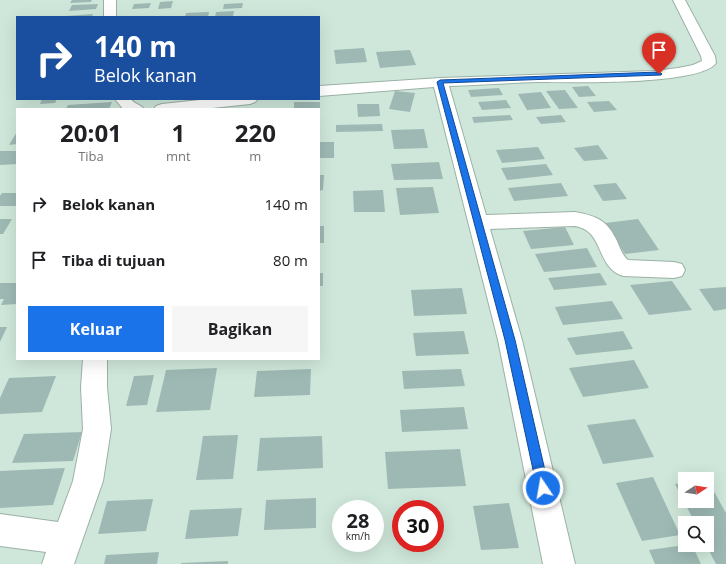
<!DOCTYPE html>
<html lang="id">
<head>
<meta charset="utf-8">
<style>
  :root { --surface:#fff; --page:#f6f6f6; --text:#202124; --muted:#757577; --accent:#1a73e8 }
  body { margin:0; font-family:"Open Sans",sans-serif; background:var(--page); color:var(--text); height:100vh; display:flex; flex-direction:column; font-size:15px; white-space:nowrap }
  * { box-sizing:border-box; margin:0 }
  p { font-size:13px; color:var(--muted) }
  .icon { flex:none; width:22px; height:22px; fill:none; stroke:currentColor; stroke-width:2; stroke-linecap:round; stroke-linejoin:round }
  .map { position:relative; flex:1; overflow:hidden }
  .details { position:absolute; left:16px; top:108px; width:304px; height:252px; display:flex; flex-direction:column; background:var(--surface); border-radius:0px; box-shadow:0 4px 16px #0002 }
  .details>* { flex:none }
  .guide { position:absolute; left:16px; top:16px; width:304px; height:84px; border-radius:0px; box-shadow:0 4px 16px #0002; background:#1a4fa0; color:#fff; overflow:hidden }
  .needle { width:26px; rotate:78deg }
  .buttons { position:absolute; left:678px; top:472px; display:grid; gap:8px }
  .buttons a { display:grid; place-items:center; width:36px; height:36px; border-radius:0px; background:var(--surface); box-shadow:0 4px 16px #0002; font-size:20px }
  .speed { position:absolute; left:332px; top:500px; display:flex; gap:8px; font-size:20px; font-weight:700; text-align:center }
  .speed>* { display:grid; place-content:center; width:52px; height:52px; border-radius:50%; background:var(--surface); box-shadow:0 4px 16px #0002; line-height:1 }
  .speed small { font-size:10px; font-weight:400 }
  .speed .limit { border:6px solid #d22; background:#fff; color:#111 }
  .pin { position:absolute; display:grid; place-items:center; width:34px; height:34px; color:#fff; margin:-41px -17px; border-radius:50% 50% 50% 0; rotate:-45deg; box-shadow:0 0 4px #0007 }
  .pin .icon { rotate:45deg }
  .me { position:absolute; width:44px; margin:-22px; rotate:348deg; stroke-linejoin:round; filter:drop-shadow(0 0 3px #0008) }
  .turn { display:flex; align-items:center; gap:14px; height:84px; padding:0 12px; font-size:18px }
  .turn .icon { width:52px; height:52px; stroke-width:2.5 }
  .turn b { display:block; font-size:28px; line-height:34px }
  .eta { display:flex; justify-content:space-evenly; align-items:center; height:68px; text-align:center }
  .eta b { font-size:24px; font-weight:700; line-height:28px }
  .button { display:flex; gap:8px; margin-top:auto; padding:8px 12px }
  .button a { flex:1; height:46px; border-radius:0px; background:var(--accent); color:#fff; font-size:16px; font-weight:700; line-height:46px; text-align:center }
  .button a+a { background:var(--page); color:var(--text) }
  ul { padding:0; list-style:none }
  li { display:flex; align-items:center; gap:12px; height:56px; padding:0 12px }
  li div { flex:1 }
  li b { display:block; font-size:15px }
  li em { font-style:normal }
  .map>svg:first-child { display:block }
</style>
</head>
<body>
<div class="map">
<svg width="726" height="564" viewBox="0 0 726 564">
  <rect width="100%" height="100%" fill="#cfe7da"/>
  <!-- building -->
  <g fill="#9eb9b4">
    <path d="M 72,0 L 92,0 L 91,2 L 70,3 Z"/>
    <path d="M 173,1 L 171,8 L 158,9 L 160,2 Z"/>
    <path d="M 151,3 L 149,8 L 132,9 L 134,4 Z"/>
    <path d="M 243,3 L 242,8 L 223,9 L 224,4 Z"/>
    <path d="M 98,4 L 96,9 L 69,11 L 72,5 Z"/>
    <path d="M 234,11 L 233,16 L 215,17 L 216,12 Z"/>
    <path d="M 209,12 L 208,17 L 185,17 L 186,13 Z"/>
    <path d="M 93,14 L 92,17 L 66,17 L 66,16 Z"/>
    <path d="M 364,48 L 367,62 L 336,64 L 334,50 Z"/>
    <path d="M 410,50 L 416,65 L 380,68 L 376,52 Z"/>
    <path d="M 588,86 L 596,96 L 579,97 L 572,87 Z"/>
    <path d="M 499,88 L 503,95 L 471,97 L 468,90 Z"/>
    <path d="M 565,90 L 578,108 L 559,109 L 546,91 Z"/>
    <path d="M 395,91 L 415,93 L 410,112 L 389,109 Z"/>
    <path d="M 541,92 L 551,108 L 527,110 L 518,94 Z"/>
    <path d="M 42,99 L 57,99 L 55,103 L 40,104 Z"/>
    <path d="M 506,100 L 511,108 L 482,110 L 478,102 Z"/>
    <path d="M 609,101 L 617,110 L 594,112 L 587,102 Z"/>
    <path d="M 112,102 L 109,109 L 66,109 L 68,105 Z"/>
    <rect x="294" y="102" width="26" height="7"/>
    <path d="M 357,104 L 379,104 L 380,116 L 358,117 Z"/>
    <path d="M 510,115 L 513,120 L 474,123 L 472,117 Z"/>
    <path d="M 561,115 L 566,122 L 541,124 L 536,117 Z"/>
    <path d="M 382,124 L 383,131 L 336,132 L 336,125 Z"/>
    <path d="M 424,129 L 428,148 L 394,149 L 391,130 Z"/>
    <path d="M 17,132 L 17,144 L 9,145 Z"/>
    <rect x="319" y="142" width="15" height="16"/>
    <path d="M 598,145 L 608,159 L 584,161 L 574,148 Z"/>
    <path d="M 538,147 L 545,159 L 502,163 L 496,150 Z"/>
    <path d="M 0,151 L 17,151 L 17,164 L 0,165 Z"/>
    <path d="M 439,162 L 443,179 L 394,180 L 391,164 Z"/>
    <path d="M 546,164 L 553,175 L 507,180 L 501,168 Z"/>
    <path d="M 319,175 L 324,175 L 323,190 L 319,191 Z"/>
    <path d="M 561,183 L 568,196 L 514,201 L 508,188 Z"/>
    <path d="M 616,183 L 627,199 L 603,201 L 593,185 Z"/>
    <path d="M 433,187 L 439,213 L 400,215 L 396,188 Z"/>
    <path d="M 383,190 L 385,212 L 354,212 L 353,191 Z"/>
    <path d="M 2,193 L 17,193 L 17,206 L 0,206 L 0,196 Z"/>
    <path d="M 0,219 L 12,219 L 3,234 L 0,234 Z"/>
    <path d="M 638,219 L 659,250 L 625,254 L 605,223 Z"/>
    <rect x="319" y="226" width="5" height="17"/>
    <path d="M 565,227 L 574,245 L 531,249 L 523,231 Z"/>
    <path d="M 587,248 L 597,267 L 544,272 L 535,254 Z"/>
    <rect x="319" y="273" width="4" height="13"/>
    <path d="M 600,273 L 607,285 L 554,290 L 548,278 Z"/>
    <path d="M 672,281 L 692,310 L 649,315 L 630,285 Z"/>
    <path d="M 0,283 L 17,283 L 17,304 L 1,305 L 4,299 L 0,299 Z"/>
    <path d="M 726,287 L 726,309 L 714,311 L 699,289 Z"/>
    <path d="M 462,288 L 467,314 L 414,316 L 411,290 Z"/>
    <path d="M 612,301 L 623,319 L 563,325 L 555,307 Z"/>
    <path d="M 0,327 L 7,327 L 0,342 Z"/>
    <path d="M 464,331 L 469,354 L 416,356 L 413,333 Z"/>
    <path d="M 623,331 L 633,349 L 576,355 L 567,338 Z"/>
    <path d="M 634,360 L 649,388 L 583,397 L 569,368 Z"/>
    <path d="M 217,368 L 210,410 L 156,412 L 166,370 Z"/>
    <path d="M 311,369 L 310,395 L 254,397 L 257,371 Z"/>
    <path d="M 461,369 L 465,386 L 404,389 L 402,371 Z"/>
    <path d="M 154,375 L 147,405 L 126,406 L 134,376 Z"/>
    <path d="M 56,376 L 42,412 L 0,414 L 0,398 L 9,378 Z"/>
    <path d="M 464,407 L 468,429 L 402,432 L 400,410 Z"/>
    <path d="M 635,419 L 654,457 L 603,464 L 587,425 Z"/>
    <path d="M 82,432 L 73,461 L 12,463 L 24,434 Z"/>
    <path d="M 238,435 L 233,479 L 196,480 L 203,436 Z"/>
    <path d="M 322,436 L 323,468 L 257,471 L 260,438 Z"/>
    <path d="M 460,449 L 466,486 L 388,489 L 385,452 Z"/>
    <path d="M 65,468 L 53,505 L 0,508 L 0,471 Z"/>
    <path d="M 653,477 L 680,535 L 642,541 L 616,483 Z"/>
    <path d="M 707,479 L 726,513 L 726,564 L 716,564 L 706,545 L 707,523 L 695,523 L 675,484 L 685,483 L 685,501 L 707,501 Z"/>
    <path d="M 316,498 L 316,528 L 264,530 L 266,500 Z"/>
    <path d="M 153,499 L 146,531 L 98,534 L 107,501 Z"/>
    <path d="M 509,503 L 519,548 L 481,550 L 473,506 Z"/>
    <path d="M 242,508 L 238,536 L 185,539 L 190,510 Z"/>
    <path d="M 685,545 L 692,545 L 701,564 L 655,564 L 649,550 Z"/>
    <path d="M 159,552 L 157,564 L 104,564 L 106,555 Z"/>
    <path d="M 228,561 L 228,564 L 181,564 L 181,563 Z"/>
  </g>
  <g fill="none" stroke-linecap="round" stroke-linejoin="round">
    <!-- minor casing -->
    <g stroke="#9bb1a5" stroke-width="2">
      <g id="minor">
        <rect x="104" y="0" width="12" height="17"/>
        <path d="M 673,0 L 685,0 L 715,56 L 716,63 C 700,86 567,82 537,82 C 507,83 478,85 449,86 L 486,215 L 575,212 C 597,216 607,220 617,241 C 620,248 622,255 628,260 L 674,262 L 682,264 L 685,270 L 682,276 L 674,278 L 623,276 C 595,267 605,231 575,226 L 490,229 L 522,340 L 575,564 L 543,564 L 498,340 L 434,87 L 319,96 L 319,86 L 440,78 L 654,71 L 678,68 L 693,65 L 702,61 L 701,56 Z"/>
        <path d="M 115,99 L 131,99 C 134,104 140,104 144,109 L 123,109 Z"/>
        <path d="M 209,99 L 258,99 L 255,102 L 250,104 L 203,109 L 154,109 L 156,106 L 162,104 Z"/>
        <path d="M 83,359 L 107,359 L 107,387 L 111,429 L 103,481 L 74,564 L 42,564 L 46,552 L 0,546 L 0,514 L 58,522 L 73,481 L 83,429 L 81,387 Z"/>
      </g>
    </g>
    <!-- minor -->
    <use href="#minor" fill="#fff" fill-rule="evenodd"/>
  </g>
  <!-- route -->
  <path fill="#1a73e8" stroke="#114b97" d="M 659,72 L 662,74 L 661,75 L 443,83 L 515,340 L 549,488 L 547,492 L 543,494 L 538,492 L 537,488 L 505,340 L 437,82 L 440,80 Z"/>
</svg>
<div class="buttons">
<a><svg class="needle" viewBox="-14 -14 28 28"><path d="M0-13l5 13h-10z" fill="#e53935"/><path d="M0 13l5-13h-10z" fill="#757577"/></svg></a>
<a><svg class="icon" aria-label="search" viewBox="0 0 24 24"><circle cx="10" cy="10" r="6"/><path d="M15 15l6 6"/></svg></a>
</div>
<div class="speed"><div>28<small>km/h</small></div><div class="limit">30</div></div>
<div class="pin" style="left:659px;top:74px;background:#d93025"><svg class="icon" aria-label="arrive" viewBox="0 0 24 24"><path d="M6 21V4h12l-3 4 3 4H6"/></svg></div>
<svg class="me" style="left:543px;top:488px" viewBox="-20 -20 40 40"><circle r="17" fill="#1a73e8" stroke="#fff" stroke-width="3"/><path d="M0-11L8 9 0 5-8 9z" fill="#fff"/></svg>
<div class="guide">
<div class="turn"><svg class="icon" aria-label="right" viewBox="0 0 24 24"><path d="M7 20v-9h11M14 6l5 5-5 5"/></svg><div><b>140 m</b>Belok kanan</div></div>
</div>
<section class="details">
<div class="eta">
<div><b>20:01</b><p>Tiba</p></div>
<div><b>1</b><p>mnt</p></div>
<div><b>220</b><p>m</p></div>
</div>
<ul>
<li><svg class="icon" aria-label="right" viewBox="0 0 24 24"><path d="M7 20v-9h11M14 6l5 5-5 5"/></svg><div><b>Belok kanan</b></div><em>140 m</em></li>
<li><svg class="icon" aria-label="arrive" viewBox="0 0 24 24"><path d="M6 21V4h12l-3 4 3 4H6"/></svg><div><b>Tiba di tujuan</b></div><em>80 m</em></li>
</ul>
<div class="button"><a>Keluar</a><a>Bagikan</a></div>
</section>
</div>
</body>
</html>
